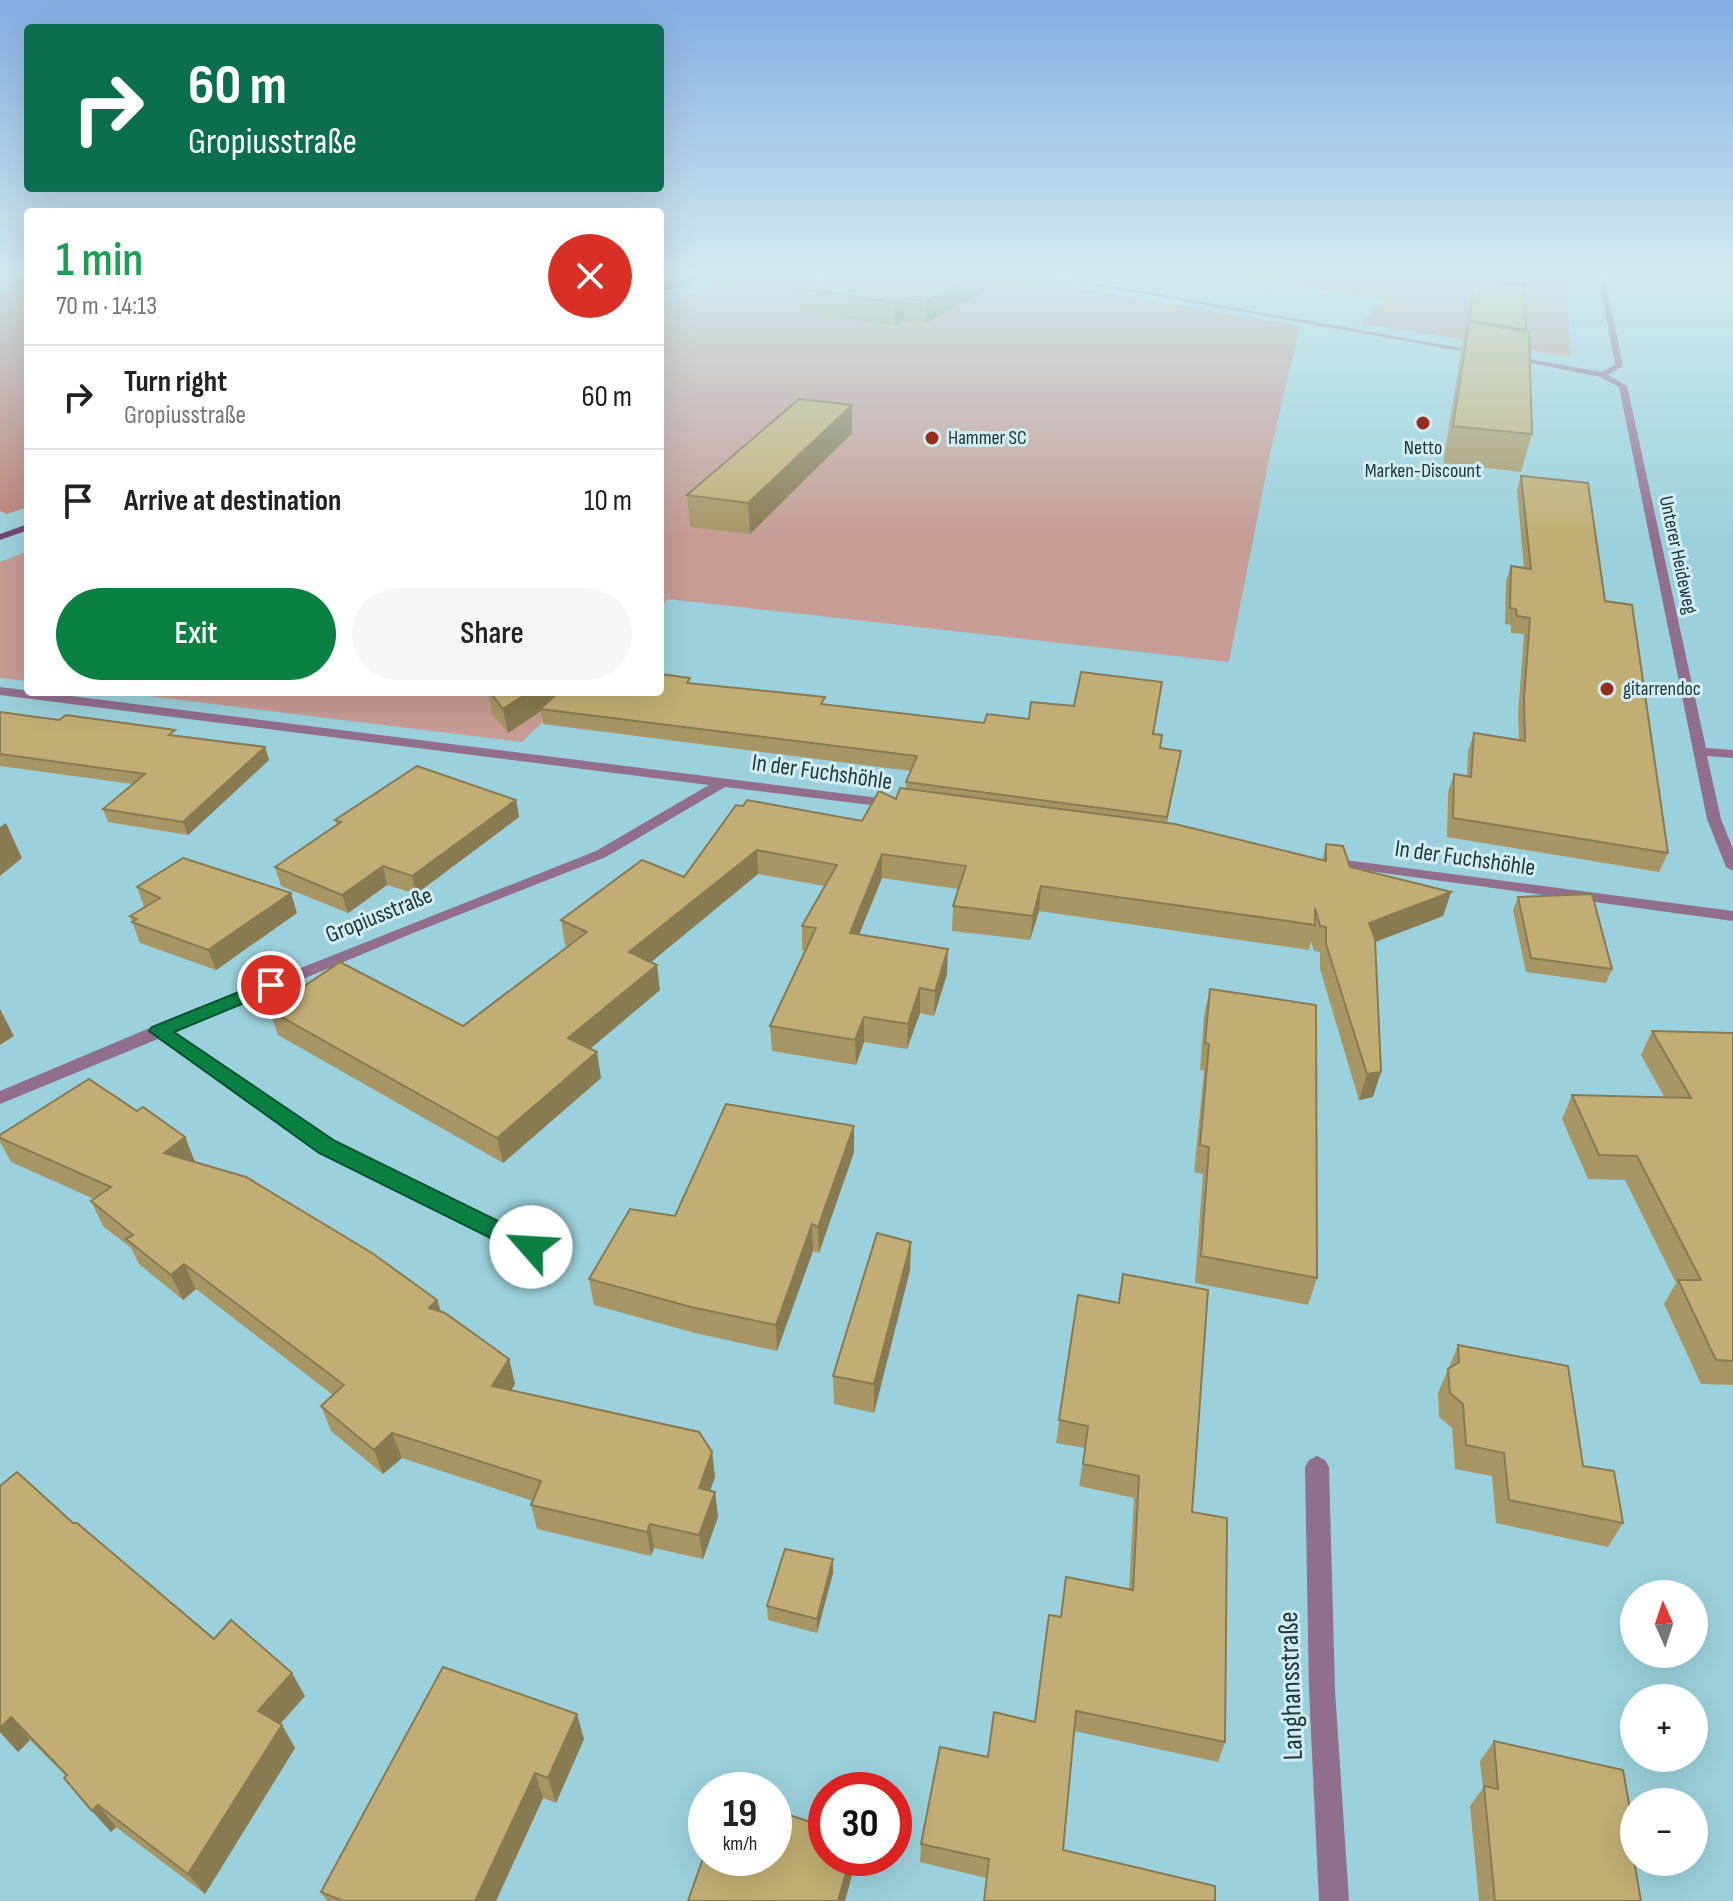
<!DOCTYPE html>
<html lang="en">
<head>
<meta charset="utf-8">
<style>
  :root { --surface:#fff; --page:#f6f6f6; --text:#222; --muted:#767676; --line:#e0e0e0; --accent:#0b8043 }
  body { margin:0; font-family:"Sofia Sans Condensed",sans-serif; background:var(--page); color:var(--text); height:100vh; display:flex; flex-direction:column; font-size:30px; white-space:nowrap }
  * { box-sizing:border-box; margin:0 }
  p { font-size:26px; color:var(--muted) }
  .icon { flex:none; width:44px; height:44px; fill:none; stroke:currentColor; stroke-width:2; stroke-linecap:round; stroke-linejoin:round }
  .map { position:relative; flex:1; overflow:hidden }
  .sheet { position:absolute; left:24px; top:208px; width:640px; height:488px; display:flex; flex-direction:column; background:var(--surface); border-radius:8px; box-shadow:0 8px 32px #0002 }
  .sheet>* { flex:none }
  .hud { position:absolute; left:24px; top:24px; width:640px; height:168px; border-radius:8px; box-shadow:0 8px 32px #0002; background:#0b6e4f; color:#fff; overflow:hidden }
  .needle { width:52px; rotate:357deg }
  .controls { position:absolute; left:1620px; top:1580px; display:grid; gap:16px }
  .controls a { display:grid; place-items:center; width:88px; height:88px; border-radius:50%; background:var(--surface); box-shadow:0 8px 32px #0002; font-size:40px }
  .speed { position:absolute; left:688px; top:1772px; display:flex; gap:16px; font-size:40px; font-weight:700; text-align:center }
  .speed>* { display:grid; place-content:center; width:104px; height:104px; border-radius:50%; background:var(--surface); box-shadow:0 8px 32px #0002; line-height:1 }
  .speed small { font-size:20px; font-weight:400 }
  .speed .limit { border:12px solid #d22; background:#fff; color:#111 }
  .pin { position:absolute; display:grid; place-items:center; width:68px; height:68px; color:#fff; margin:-34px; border:4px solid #fff; border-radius:50%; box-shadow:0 2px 8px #0007 }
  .me { position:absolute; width:88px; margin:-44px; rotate:296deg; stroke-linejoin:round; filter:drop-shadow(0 0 6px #0008) }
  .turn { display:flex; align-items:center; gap:28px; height:168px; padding:0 32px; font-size:36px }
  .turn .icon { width:104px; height:104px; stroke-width:2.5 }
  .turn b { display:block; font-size:56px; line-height:68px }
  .round { display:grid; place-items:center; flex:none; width:84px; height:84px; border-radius:42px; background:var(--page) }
  .overview { display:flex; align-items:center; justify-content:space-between; height:136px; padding:0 32px }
  h1 { font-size:48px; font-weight:600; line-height:60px; color:#1e9e55 }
  .primary-button { display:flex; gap:16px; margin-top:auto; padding:16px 32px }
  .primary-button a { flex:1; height:92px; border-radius:48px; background:var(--accent); color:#fff; font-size:32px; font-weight:600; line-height:92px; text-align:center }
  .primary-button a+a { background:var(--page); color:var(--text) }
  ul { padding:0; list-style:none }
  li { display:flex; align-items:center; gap:24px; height:104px; padding:0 32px; border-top:2px solid var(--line) }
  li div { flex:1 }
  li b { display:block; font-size:30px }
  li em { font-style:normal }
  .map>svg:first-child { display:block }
</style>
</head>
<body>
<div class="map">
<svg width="1733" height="1901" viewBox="0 0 1733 1901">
  <rect width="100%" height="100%" fill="#9bd1dc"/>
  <!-- green -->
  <g fill="#c69c94">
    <path d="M 749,272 L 967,272 L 1071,287 L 1300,326 L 1270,454 L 1229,662 L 668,599 L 660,607 L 660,306 Z"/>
    <path d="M 1210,272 L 1567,272 L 1570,357 L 1360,323 L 1386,300 Z"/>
    <path d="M 28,551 L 28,681 L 0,678 L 0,562 Z"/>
    <path d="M 116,692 L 573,692 L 522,742 Z"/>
  </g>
  <!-- forest -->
  <path fill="#bd7f73" d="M 0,272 L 28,272 L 28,507 L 7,514 L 0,511 Z"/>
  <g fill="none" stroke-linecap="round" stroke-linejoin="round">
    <!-- street -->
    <g fill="#926e8d" fill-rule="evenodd">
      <path d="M 1021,272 L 1034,272 L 1488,353 L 1484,355 Z"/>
      <path d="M 1598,272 L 1604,272 L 1623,366 L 1608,375 L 1627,386 L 1706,748 L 1733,750 L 1733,758 L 1707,756 L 1721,819 L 1733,849 L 1733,871 L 1726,867 L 1707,819 L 1619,387 L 1600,377 L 1507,358 L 1511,356 L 1601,372 L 1615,365 Z"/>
      <path d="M 0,687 L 895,800 L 902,804 L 895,808 L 725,787 L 606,857 L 418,931 L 173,1033 L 334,1142 L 538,1241 L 541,1247 L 538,1253 L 531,1255 L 320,1152 L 158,1039 L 0,1104 L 0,1091 L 152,1027 L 596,851 L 709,785 L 0,695 Z"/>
      <path d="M 1330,858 L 1733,911 L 1733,921 L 1325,865 L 1323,862 L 1325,859 Z"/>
      <path d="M 1317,1456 L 1325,1460 L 1329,1467 L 1335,1690 L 1349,1901 L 1319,1901 L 1309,1690 L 1305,1467 L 1309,1460 Z"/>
    </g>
    <!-- secondary -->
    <g fill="#764270" fill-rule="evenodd">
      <path d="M 704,272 L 713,272 L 660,292 L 660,288 Z"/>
      <path d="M 28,524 L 28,530 L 0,540 L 0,534 Z"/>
    </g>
  </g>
  <!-- wall -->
  <g fill="#a79664">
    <path d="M 1475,280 L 1525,284 L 1526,331 L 1532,434 L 1521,472 L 1443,463 L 1469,303 Z"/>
    <path d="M 800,288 L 984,291 L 925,324 L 904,321 L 895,326 L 800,311 Z"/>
    <path d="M 852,405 L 852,433 L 750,534 L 690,527 L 687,495 Z"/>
    <path d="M 1521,476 L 1605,601 L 1668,853 L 1659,872 L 1447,837 L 1448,792 L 1454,774 L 1467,776 L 1468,751 L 1474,733 L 1519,740 L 1518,715 L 1524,634 L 1511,633 L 1511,625 L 1505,624 L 1506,581 L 1511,566 L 1524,568 L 1517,490 Z"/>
    <path d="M 691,683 L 825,704 L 984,723 L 1154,734 L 1160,748 L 1181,751 L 1167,823 L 1322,860 L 1326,844 L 1350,867 L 1451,892 L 1443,916 L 1375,942 L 1373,1097 L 1359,1100 L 1320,969 L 1320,952 L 1314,951 L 1311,941 L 1309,950 L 1039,911 L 1030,940 L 952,931 L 953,906 L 958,889 L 882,878 L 859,934 L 947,974 L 934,1016 L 920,1013 L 907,1049 L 864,1042 L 856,1065 L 772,1051 L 770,1026 L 805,951 L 802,950 L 802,926 L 824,886 L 758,874 L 651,962 L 660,990 L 590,1049 L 601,1078 L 503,1163 L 278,1035 L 269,1010 L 463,1026 L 568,946 L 565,945 L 561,920 L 684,877 L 736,805 L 862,821 L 896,799 L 906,789 L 906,782 L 911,771 L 543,724 L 541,711 L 508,733 L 492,714 L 488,692 L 660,692 Z"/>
    <path d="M 0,712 L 265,747 L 269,760 L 188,835 L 108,822 L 103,809 L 132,784 L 0,766 Z"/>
    <path d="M 516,800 L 519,817 L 416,894 L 387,885 L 348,913 L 281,886 L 275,867 L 337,825 L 335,820 Z"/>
    <path d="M 137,887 L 297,913 L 216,970 L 140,943 L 130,916 L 144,907 Z"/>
    <path d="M 1518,897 L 1612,969 L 1606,983 L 1526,972 L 1513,910 Z"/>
    <path d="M 1210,989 L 1317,1278 L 1308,1305 L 1195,1283 L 1203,1174 L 1194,1172 L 1204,1071 L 1200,1070 L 1204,1015 Z"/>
    <path d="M 1652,1031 L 1733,1033 L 1733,1385 L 1701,1384 L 1664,1304 L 1676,1283 L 1625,1180 L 1588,1179 L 1562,1119 L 1572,1095 L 1665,1098 L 1641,1055 Z"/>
    <path d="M 137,1111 L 185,1137 L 195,1162 L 437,1300 L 441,1311 L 509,1359 L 515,1384 L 511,1390 L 712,1452 L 715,1477 L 710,1491 L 715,1492 L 718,1517 L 703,1559 L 654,1548 L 651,1556 L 537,1529 L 531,1505 L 533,1501 L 402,1458 L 383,1474 L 331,1431 L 321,1406 L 333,1395 L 196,1289 L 183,1300 L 139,1264 L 131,1248 L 103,1226 L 91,1201 L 94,1199 L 11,1162 L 0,1142 L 0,1135 Z"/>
    <path d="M 854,1126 L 854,1152 L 819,1253 L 813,1251 L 777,1351 L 695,1333 L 594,1305 L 589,1279 L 675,1216 Z"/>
    <path d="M 911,1242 L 910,1270 L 874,1413 L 834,1404 L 833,1376 Z"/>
    <path d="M 1123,1274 L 1192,1512 L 1225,1742 L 1218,1762 L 1074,1731 L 986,1878 L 920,1862 L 921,1844 L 988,1757 L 1034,1722 L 1049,1615 L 1060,1617 L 1066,1577 L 1129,1590 L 1134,1498 L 1079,1486 L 1085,1448 L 1056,1443 L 1078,1295 L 1118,1302 Z"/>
    <path d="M 1458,1345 L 1583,1466 L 1623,1523 L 1608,1547 L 1496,1523 L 1492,1476 L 1455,1469 L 1452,1428 L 1439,1417 L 1438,1393 Z"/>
    <path d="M 0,1486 L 73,1523 L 214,1639 L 305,1696 L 280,1724 L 282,1725 L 295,1748 L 205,1894 L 116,1827 L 111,1832 L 64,1778 L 66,1776 L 30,1740 L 18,1752 L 0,1732 Z"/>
    <path d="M 833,1573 L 817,1633 L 768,1620 L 767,1606 Z"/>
    <path d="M 584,1739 L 556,1803 L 543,1798 L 496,1901 L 327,1901 L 321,1892 Z"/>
    <path d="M 1494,1741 L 1633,1826 L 1629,1830 L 1641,1901 L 1479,1901 L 1470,1806 L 1483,1788 L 1480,1761 Z"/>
  </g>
  <!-- shaded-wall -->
  <g fill="#887a51">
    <path d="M 980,272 L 985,272 L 984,291 L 925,324 L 926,301 Z"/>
    <path d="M 905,298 L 904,321 L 895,326 L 895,303 Z"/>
    <path d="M 852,405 L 852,433 L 750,534 L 748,503 Z"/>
    <path d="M 529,692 L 570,692 L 540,709 L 541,711 L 508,733 L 503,709 Z"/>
    <path d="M 265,747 L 269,760 L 188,835 L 183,822 Z"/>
    <path d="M 516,800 L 519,817 L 416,894 L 412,876 Z"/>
    <path d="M 6,823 L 22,858 L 0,876 L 0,827 Z"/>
    <path d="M 757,850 L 758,874 L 633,977 L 629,952 Z"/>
    <path d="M 882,854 L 882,878 L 850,957 L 850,933 Z"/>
    <path d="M 383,866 L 387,885 L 348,913 L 342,895 Z"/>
    <path d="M 1041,886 L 1039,911 L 1030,940 L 1033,916 Z"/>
    <path d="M 1451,892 L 1443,916 L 1362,947 L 1369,923 Z"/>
    <path d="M 291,893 L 297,913 L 216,970 L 208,950 Z"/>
    <path d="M 948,949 L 947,974 L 934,1016 L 935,991 Z"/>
    <path d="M 657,965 L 660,990 L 573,1063 L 568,1038 Z"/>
    <path d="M 920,988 L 920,1013 L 907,1049 L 908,1024 Z"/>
    <path d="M 0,1009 L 14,1036 L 0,1045 Z"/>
    <path d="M 864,1017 L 864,1042 L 856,1065 L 855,1040 Z"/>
    <path d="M 597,1052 L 601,1078 L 503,1163 L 497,1138 Z"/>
    <path d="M 1381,1072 L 1373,1097 L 1359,1100 L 1367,1074 Z"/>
    <path d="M 854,1126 L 854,1152 L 819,1253 L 818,1227 Z"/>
    <path d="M 185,1137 L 195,1162 L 175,1178 L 164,1153 Z"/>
    <path d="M 812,1224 L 813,1251 L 777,1351 L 776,1325 Z"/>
    <path d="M 911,1242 L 910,1270 L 874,1413 L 874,1384 Z"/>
    <path d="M 184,1264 L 196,1289 L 183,1300 L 171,1275 Z"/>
    <path d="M 437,1300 L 445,1325 L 429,1308 Z"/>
    <path d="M 509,1359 L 515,1384 L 499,1411 L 492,1386 Z"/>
    <path d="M 392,1433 L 402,1458 L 383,1474 L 374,1450 Z"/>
    <path d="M 712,1452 L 715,1477 L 702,1513 L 699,1488 Z"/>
    <path d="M 715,1492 L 718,1517 L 703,1559 L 699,1535 Z"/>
    <path d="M 650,1524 L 654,1548 L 651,1556 L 647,1532 Z"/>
    <path d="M 833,1559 L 833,1573 L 817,1633 L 817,1619 Z"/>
    <path d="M 292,1673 L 305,1696 L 271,1734 L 258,1711 Z"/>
    <path d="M 577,1714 L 584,1739 L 556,1803 L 548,1778 Z"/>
    <path d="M 11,1717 L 30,1740 L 18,1752 L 0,1732 L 0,1728 Z"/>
    <path d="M 282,1725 L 295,1748 L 205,1894 L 188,1874 Z"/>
    <path d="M 535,1773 L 543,1798 L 496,1901 L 475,1901 Z"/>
    <path d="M 98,1805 L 116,1827 L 111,1832 L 92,1811 Z"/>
    <path d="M 850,1858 L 856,1858 L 856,1861 L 845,1901 L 838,1901 Z"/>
  </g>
  <!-- building -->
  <g fill="#c2ae74" stroke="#887a51" stroke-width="2">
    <path d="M 835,272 L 980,272 L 926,301 L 905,298 L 895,303 L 800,288 Z"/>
    <path d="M 1475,280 L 1525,284 L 1526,330 L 1469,320 Z"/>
    <path d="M 1469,322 L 1529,332 L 1532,434 L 1453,426 Z"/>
    <path d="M 799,399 L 852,405 L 748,503 L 687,495 Z"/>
    <path d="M 1521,476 L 1588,483 L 1605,601 L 1632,605 L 1668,853 L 1453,818 L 1454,774 L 1471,777 L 1474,733 L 1525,741 L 1524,697 L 1530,618 L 1517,616 L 1516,609 L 1510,608 L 1511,566 L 1531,569 Z"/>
    <path d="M 1081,672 L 1162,682 L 1153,734 L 1162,735 L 1160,748 L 1181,751 L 1167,817 L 906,782 L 917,756 L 540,709 L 559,692 L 660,692 L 660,674 L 690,678 L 687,683 L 825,697 L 821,704 L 984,723 L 987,714 L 1029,719 L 1031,702 L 1074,706 Z"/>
    <path d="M 490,692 L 529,692 L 503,709 Z"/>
    <path d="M 0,712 L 59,720 L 66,715 L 175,730 L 169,735 L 265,747 L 183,822 L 103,809 L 145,774 L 0,754 Z"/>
    <path d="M 417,766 L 516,800 L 412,876 L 383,866 L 342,895 L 275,867 L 341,822 L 335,820 Z"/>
    <path d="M 900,788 L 1175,824 L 1326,861 L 1326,844 L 1343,846 L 1350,867 L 1451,892 L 1369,923 L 1375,939 L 1381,1072 L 1367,1074 L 1326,944 L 1326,927 L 1320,926 L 1315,908 L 1315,925 L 1041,886 L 1033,916 L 953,906 L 966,866 L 882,854 L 850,933 L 948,949 L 935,991 L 920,988 L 908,1024 L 864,1017 L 855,1040 L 770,1026 L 816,928 L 802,926 L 837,865 L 757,850 L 629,952 L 657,965 L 568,1038 L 597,1052 L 497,1138 L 269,1010 L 340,962 L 463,1026 L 587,932 L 561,920 L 642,860 L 684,877 L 736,805 L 743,806 L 747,800 L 862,821 L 879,791 L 896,799 Z"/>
    <path d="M 183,858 L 291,893 L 208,950 L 132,922 L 137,919 L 130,916 L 160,898 L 137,887 Z"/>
    <path d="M 1592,894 L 1612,969 L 1531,958 L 1518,897 Z"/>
    <path d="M 1210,989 L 1316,1005 L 1317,1278 L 1201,1256 L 1209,1147 L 1200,1145 L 1209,1044 L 1205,1043 Z"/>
    <path d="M 1652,1031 L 1733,1033 L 1733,1361 L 1716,1360 L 1678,1280 L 1701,1280 L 1637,1156 L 1599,1155 L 1572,1095 L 1691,1098 Z"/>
    <path d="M 89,1079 L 137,1111 L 143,1107 L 185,1137 L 164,1153 L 246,1177 L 372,1253 L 437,1300 L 429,1308 L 445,1313 L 509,1359 L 492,1386 L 699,1432 L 712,1452 L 699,1488 L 715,1492 L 699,1535 L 650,1524 L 647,1532 L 531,1505 L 541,1481 L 392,1433 L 374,1450 L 321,1406 L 344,1385 L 184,1264 L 171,1275 L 126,1239 L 133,1235 L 91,1201 L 111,1187 L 0,1138 L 0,1135 Z"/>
    <path d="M 726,1104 L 854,1126 L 818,1227 L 812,1224 L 776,1325 L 691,1307 L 589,1279 L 630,1209 L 675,1216 Z"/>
    <path d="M 877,1233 L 911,1242 L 874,1384 L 833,1376 Z"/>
    <path d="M 1123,1274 L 1208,1290 L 1192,1512 L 1227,1518 L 1225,1742 L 1076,1711 L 1063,1850 L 1215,1886 L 1215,1901 L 984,1901 L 989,1859 L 921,1844 L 940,1747 L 988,1757 L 994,1712 L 1035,1722 L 1049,1615 L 1061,1617 L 1066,1577 L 1133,1590 L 1139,1476 L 1083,1464 L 1088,1426 L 1059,1420 L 1078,1295 L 1119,1303 Z"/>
    <path d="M 1458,1345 L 1568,1366 L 1583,1466 L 1614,1471 L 1623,1523 L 1509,1500 L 1504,1453 L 1466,1445 L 1463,1404 L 1450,1393 L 1448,1369 L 1459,1362 Z"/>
    <path d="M 17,1472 L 73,1523 L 77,1523 L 214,1639 L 231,1620 L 292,1673 L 258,1711 L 282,1725 L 188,1874 L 98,1805 L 92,1811 L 64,1778 L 67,1775 L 11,1717 L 0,1728 L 0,1486 Z"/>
    <path d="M 785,1549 L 833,1559 L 817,1619 L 767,1606 Z"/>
    <path d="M 443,1667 L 577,1714 L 548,1778 L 535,1773 L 475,1901 L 343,1901 L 321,1892 Z"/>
    <path d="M 1494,1741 L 1623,1770 L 1633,1826 L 1628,1825 L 1641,1901 L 1495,1901 L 1484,1786 L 1498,1789 Z"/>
    <path d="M 774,1810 L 826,1827 L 826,1858 L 850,1858 L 838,1901 L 688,1901 L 706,1850 L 706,1858 L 774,1858 Z"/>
  </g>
  <!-- sky -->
  <linearGradient id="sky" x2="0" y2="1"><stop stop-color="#85ade1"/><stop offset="0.51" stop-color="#d2eaef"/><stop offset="1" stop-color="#d2eaef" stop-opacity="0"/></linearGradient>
  <rect width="1733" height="538" fill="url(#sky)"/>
  <!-- route -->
  <path fill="#0b8043" stroke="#07532c" stroke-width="2" d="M 271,979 L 281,985 L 278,989 L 174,1032 L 335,1141 L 539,1241 L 543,1247 L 539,1254 L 531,1256 L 523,1254 L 319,1153 L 149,1031 L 152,1027 Z"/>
  <!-- markers -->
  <g fill="#972d1d" stroke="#d2edf2" stroke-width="3">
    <circle cx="1423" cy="423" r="8"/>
    <circle cx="932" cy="438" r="8"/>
    <circle cx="1607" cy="689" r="8"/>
  </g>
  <g text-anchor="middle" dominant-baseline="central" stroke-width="6" stroke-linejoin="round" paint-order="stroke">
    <!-- far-poi labels -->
    <g font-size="20" fill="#21383c" stroke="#d2edf2" text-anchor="start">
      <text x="948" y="438">Hammer SC</text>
      <text x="1423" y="448" text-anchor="middle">Netto<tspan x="1423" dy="23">Marken-Discount</tspan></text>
      <text x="1623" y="689">gitarrendoc</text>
    </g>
    <!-- far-street labels -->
    <g font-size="20" fill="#21383c" stroke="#d2edf2">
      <text transform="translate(1678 555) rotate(78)">Unterer Heideweg</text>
    </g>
    <!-- street labels -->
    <g font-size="24" fill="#21383c" stroke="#d2edf2">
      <text transform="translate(822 772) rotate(8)">In der Fuchshöhle</text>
      <text transform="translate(1465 858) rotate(8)">In der Fuchshöhle</text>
      <text transform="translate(379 915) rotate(-22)">Gropiusstraße</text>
    </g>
    <!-- near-street labels -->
    <g font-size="28" fill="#21383c" stroke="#d2edf2">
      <text transform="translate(1291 1686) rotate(-92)">Langhansstraße</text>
    </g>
  </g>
</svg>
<div class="controls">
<a><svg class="needle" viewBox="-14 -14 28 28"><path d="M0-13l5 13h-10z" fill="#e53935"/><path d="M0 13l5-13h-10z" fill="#767676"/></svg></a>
<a>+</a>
<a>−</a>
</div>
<div class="speed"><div>19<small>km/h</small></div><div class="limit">30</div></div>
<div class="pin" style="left:271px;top:985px;background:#d93025"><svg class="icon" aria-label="arrive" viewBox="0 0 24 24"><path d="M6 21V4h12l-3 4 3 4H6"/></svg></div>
<svg class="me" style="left:531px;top:1247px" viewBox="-20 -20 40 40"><circle r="19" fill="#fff"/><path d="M0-13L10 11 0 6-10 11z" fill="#0b8043"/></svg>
<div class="hud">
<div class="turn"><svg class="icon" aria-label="right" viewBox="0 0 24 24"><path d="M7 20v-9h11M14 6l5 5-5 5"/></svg><div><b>60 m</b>Gropiusstraße</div></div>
</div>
<section class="sheet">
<div class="overview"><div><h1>1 min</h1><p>70 m · 14:13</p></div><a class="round" style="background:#d93025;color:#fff"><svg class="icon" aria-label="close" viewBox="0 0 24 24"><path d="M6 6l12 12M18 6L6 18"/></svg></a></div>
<ul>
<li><svg class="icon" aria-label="right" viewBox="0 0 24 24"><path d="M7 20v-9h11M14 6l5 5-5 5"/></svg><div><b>Turn right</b><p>Gropiusstraße</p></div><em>60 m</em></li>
<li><svg class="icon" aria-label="arrive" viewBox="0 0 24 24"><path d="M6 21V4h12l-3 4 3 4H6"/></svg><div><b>Arrive at destination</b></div><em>10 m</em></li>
</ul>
<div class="primary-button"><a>Exit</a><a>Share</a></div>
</section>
</div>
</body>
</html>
